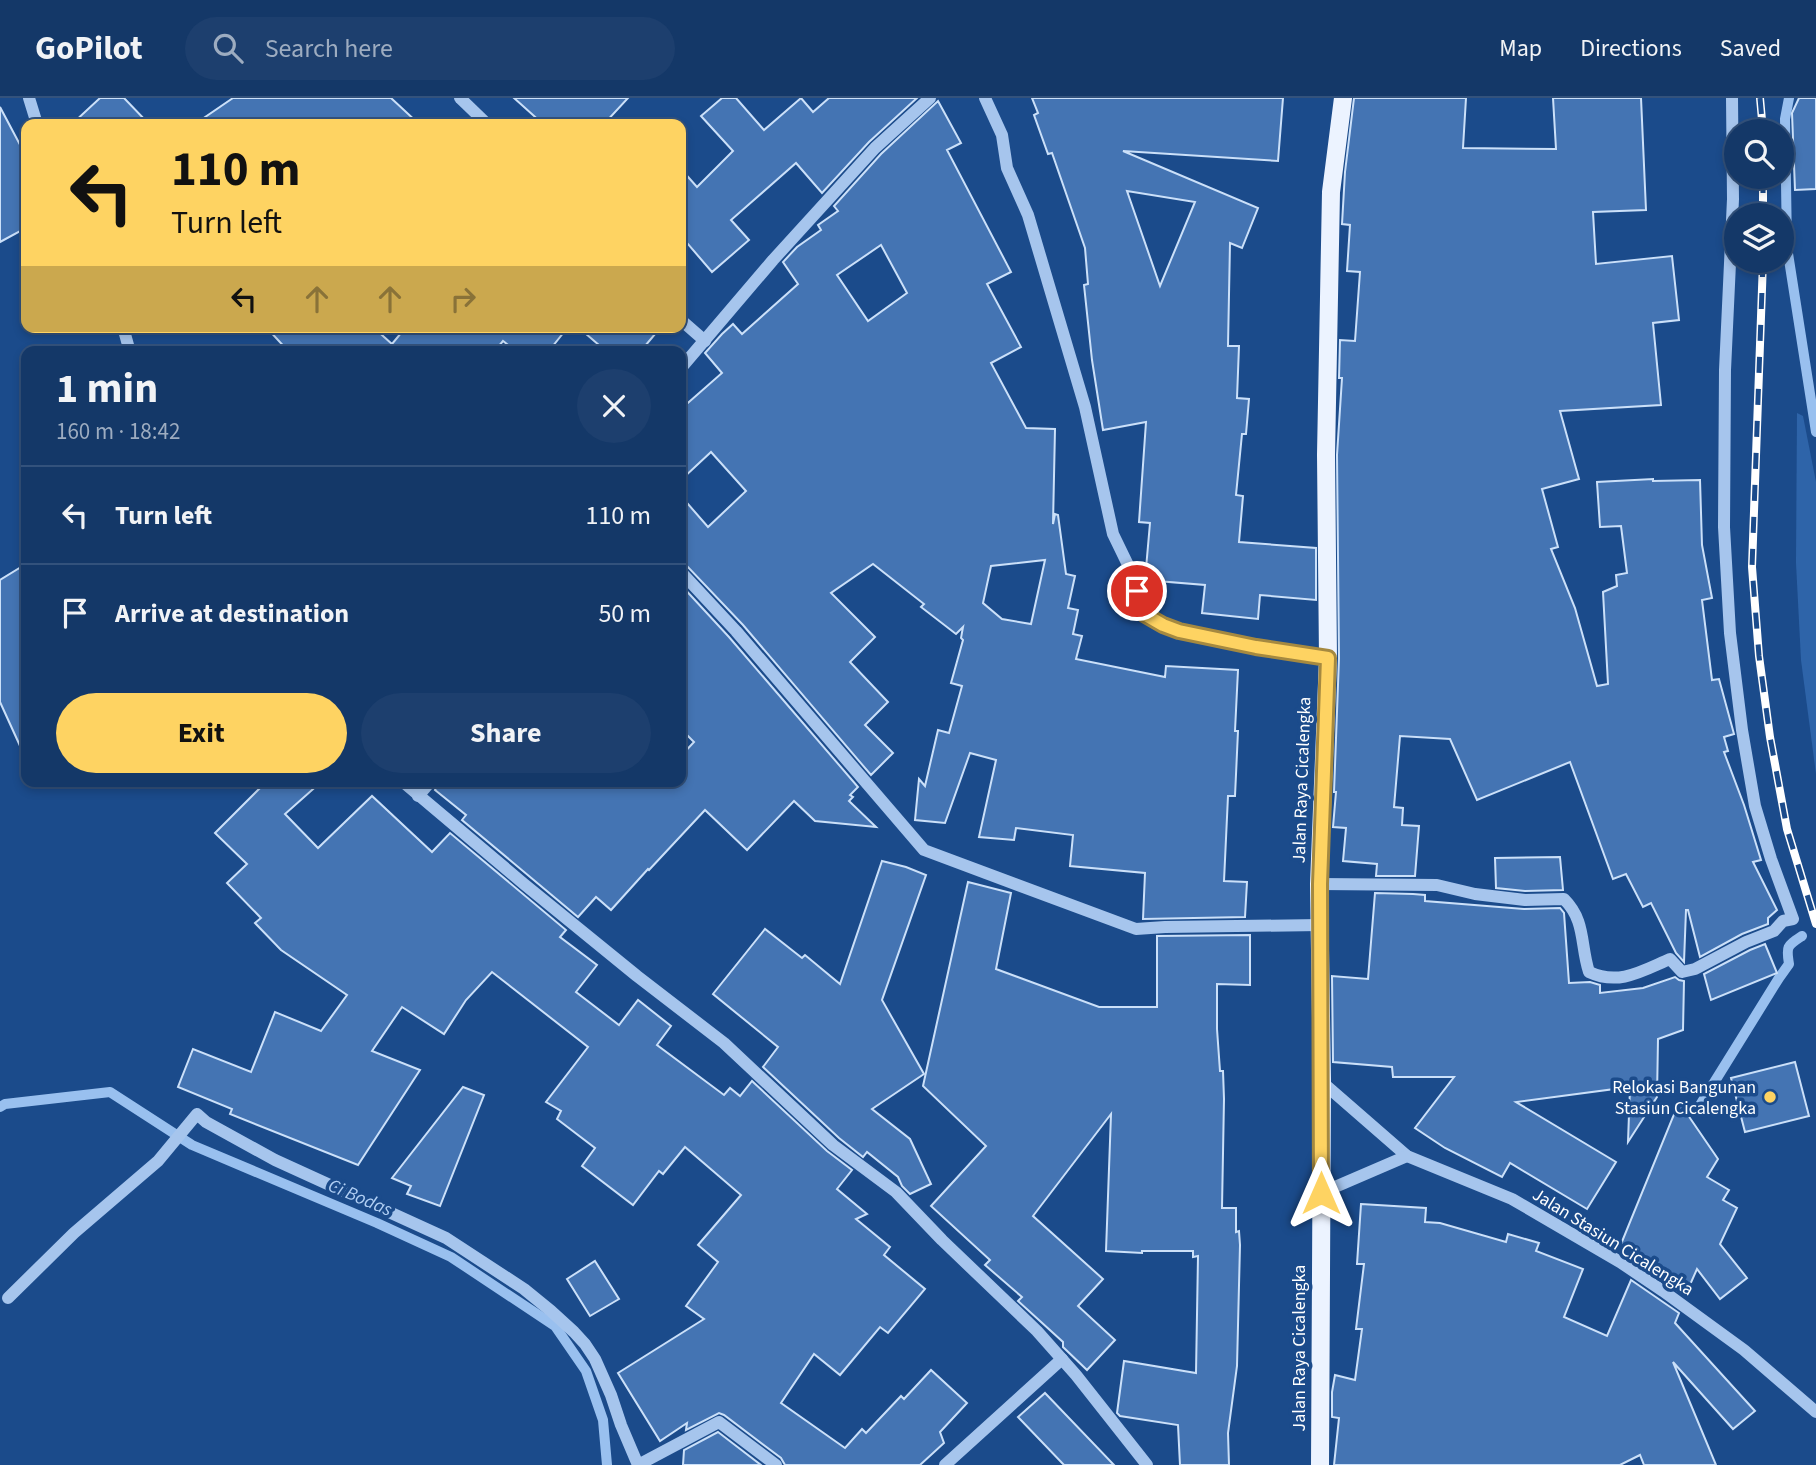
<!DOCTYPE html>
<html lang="en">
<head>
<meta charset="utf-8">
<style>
  :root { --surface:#143868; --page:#1d3f6e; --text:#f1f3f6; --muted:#9dacc0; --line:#33527c; --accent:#fed362 }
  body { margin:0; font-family:"Source Sans 3",sans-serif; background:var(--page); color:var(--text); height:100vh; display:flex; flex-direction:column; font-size:26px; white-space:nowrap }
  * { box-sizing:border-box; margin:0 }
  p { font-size:23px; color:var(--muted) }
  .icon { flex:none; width:38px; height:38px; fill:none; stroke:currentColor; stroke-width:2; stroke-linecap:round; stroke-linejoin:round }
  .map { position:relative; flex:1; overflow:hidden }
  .details { position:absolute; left:21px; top:248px; width:665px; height:441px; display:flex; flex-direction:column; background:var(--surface); border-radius:14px; box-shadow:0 4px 10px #0003,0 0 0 2px var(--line) }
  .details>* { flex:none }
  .top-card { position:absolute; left:21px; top:21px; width:665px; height:214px; border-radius:14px; box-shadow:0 4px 10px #0003,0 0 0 2px var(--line); background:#fed362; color:#111; overflow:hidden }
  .fabs { position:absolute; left:1724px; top:21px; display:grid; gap:14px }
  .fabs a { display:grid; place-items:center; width:70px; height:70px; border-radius:50%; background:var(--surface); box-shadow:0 4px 10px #0003,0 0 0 2px var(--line); font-size:35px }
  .pin { position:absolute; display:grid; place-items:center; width:60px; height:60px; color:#fff; margin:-30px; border:4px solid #fff; border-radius:50%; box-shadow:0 2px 7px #0007 }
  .me { position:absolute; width:77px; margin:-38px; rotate:0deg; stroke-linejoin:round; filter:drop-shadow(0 0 5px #0008) }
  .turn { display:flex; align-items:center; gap:24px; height:147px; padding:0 35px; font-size:32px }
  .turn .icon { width:91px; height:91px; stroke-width:2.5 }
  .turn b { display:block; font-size:49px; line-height:60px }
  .lanes { display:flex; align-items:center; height:66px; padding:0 35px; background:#0003; justify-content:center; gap:35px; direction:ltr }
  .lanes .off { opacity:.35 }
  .round { display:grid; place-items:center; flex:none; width:74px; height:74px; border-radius:37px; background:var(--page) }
  .overview { display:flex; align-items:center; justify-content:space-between; height:119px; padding:0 35px }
  h1 { font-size:42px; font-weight:700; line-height:52px }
  .button { display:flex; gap:14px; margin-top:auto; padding:14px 35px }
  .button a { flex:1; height:80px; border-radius:42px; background:var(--accent); color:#111; font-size:28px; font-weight:700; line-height:80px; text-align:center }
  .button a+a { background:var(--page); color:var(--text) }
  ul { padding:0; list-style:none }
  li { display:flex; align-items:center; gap:21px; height:98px; padding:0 35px; border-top:2px solid var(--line) }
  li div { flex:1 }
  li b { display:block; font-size:26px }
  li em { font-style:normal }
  header { display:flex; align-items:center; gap:42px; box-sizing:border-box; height:98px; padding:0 35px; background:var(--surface); border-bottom:2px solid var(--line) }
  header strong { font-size:33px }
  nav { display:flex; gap:38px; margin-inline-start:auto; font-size:24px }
  .search { width:490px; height:63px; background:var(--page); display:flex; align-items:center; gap:18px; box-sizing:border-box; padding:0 24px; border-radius:38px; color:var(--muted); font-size:26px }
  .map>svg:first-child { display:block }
</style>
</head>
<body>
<header>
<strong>GoPilot</strong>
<div class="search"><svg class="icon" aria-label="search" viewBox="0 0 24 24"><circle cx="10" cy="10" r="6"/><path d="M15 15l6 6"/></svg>Search here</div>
<nav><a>Map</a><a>Directions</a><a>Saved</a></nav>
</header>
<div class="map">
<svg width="1816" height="1367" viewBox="0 0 1816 1367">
  <rect width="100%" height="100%" fill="#1b4b8b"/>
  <!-- green -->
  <path fill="#2e64a9" d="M 1797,315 L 1803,318 L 1816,384 L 1816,676 L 1801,562 L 1796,465 Z"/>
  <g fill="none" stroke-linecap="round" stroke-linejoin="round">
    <!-- stream -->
    <g stroke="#99c0ef" stroke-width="10">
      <path d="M 1789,0 L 1785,21 L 1787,149 L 1816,334"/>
      <path d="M 0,1009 L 5,1006 L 110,994 L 192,1047 L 377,1125 L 451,1159 L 555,1228 L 586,1273 L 603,1322 L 607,1367"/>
      <path d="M 1697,1012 L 1779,880 L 1789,866 C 1786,848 1787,848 1802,838"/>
    </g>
  </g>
  <!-- building -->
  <g fill="#4474b3" stroke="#cbe0f9" stroke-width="2" fill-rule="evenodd">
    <path d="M 100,0 L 124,0 L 149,26 L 72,26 Z"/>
    <path d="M 233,0 L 391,0 L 419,26 L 195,26 Z"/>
    <path d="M 514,0 L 628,0 L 604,26 L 543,26 Z"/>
    <path d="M 722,0 L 736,0 L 764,32 L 801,0 L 813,14 L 829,0 L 917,0 L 869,44 L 822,95 L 796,65 L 731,122 L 749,142 L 712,174 L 681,138 L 681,71 L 697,89 L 733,53 L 701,18 Z"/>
    <path d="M 1032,0 L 1283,0 L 1278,63 L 1123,53 L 1258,110 L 1242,150 L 1230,145 L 1228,248 L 1239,248 L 1237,300 L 1249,301 L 1246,336 L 1242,336 L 1236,397 L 1243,398 L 1239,444 L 1316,450 L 1316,502 L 1260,497 L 1258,521 L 1202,515 L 1205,487 L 1145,482 L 1150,425 L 1139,424 L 1146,324 L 1103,332 L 1092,262 L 1084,187 L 1088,186 L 1085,150 L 1052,55 L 1048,56 L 1034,17 L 1038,15 ZM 1127,93 L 1195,104 L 1160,188 Z"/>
    <path d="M 1354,0 L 1466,0 L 1463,50 L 1556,51 L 1553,0 L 1641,0 L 1646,112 L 1593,114 L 1596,166 L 1672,158 L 1679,222 L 1653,225 L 1661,307 L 1560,313 L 1579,381 L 1542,391 L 1558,449 L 1551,451 L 1575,510 L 1597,588 L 1608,586 L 1603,494 L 1617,488 L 1616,477 L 1627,475 L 1621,428 L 1600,429 L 1597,384 L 1653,381 L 1653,383 L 1700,382 L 1702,447 L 1712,500 L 1702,502 L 1712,582 L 1719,581 L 1734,636 L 1724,639 L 1728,653 L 1724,654 L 1744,707 L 1761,762 L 1753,764 L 1777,812 L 1768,820 L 1768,826 L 1742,836 L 1700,859 L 1688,812 L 1686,812 L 1684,864 L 1676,855 L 1651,805 L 1643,809 L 1626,776 L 1613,781 L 1570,664 L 1477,702 L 1450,641 L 1400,638 L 1394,709 L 1403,710 L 1402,727 L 1419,728 L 1415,778 L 1376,778 L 1377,766 L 1343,763 L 1346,730 L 1333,729 L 1336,694 L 1334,694 L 1339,560 L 1337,357 L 1342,280 L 1339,280 L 1340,242 L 1355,243 L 1360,174 L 1347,173 L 1350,127 L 1342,126 L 1345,74 Z"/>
    <path d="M 1799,0 L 1816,0 L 1816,91 L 1795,92 L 1792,15 Z"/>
    <path d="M 938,3 L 961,45 L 947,52 L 1011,174 L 987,186 L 1021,249 L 991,265 L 1026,330 L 1055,331 L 1053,426 L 1055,416 L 1058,417 L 1066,476 L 1075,478 L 1068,510 L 1078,512 L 1073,536 L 1082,538 L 1076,561 L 1165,579 L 1166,568 L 1238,572 L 1235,633 L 1238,633 L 1235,698 L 1228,698 L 1224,783 L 1247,784 L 1245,819 L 1143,821 L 1145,775 L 1070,768 L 1073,737 L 1016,730 L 1014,742 L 979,739 L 996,662 L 970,655 L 945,725 L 915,722 L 919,681 L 925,688 L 938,632 L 949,635 L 962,588 L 951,585 L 963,542 L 961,540 L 963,529 L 956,536 L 921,509 L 924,506 L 873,466 L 831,495 L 875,539 L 850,564 L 888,604 L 865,627 L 893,655 L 871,677 L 743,527 L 687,468 L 681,465 L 681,398 L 708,429 L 746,393 L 711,354 L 681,382 L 681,311 L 722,275 L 705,255 L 722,236 L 733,226 L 742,236 L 798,186 L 783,164 L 797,149 L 821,132 L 818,127 L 838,113 L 834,108 L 881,56 ZM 881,147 L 907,195 L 868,223 L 837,177 ZM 1045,462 L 1031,526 L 1002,521 L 983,505 L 991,468 Z"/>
    <path d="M 0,9 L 26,58 L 26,130 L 0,144 Z"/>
    <path d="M 266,229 L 373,229 L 392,246 L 406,229 L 568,229 L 548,254 L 517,254 L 503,243 L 494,254 L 289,254 Z"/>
    <path d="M 578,229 L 661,229 L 640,254 L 607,254 Z"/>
    <path d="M 26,466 L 26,661 L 0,604 L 0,482 Z"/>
    <path d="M 681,487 L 729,539 L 858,689 L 850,697 L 853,699 L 849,703 L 876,729 L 815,723 L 794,703 L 747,752 L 705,712 L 649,772 L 648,771 L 611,812 L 596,799 L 578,819 L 462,722 L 466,717 L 435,692 L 439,684 L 681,684 L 681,658 L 694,644 L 681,631 Z"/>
    <path d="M 266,684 L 321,684 L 285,716 L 318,750 L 372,698 L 432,754 L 450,735 L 566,832 L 560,839 L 597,867 L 576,894 L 619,927 L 638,902 L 671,928 L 657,947 L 724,997 L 730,990 L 740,998 L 752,983 L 827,1053 L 852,1072 L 837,1091 L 867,1116 L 856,1121 L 890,1149 L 884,1157 L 925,1191 L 888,1235 L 880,1229 L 840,1277 L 814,1256 L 781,1305 L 845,1350 L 862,1331 L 866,1335 L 901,1298 L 904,1301 L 931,1272 L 967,1305 L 940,1334 L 944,1345 L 920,1367 L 785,1367 L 781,1360 L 724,1317 L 719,1315 L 686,1332 L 687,1325 L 660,1343 L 618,1275 L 704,1221 L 686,1208 L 718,1164 L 698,1147 L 741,1097 L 685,1049 L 663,1076 L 659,1073 L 633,1107 L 582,1068 L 595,1050 L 557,1021 L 561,1013 L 546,1004 L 588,949 L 492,874 L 466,902 L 444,936 L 402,909 L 372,953 L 420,972 L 358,1067 L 230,1016 L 232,1011 L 178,989 L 193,951 L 251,974 L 275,914 L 321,933 L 347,897 L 281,852 L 255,825 L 261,820 L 227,785 L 247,766 L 215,735 Z"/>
    <path d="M 1560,759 L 1563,792 L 1525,793 L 1496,790 L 1495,760 Z"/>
    <path d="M 882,763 L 906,769 L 926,777 L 882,902 L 924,976 L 872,1011 L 910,1041 L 931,1086 L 910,1096 L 902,1088 L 898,1079 L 867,1054 L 863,1059 L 839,1040 L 763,969 L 778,949 L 713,896 L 765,831 L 802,860 L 805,857 L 840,886 Z"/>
    <path d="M 968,784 L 1011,795 L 996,871 L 1099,909 L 1157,909 L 1157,838 L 1250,837 L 1250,887 L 1217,886 L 1217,931 L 1220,973 L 1223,973 L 1224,1001 L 1222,1110 L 1236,1110 L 1236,1134 L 1239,1133 L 1240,1147 L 1237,1268 L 1228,1335 L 1229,1367 L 1180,1367 L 1178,1327 L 1120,1318 L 1117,1315 L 1124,1263 L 1196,1275 L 1198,1158 L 1193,1159 L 1193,1153 L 1142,1153 L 1142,1155 L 1106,1153 L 1111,1016 L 1033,1118 L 1103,1181 L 1078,1208 L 1115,1242 L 1087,1272 L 1063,1249 L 1063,1244 L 1018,1203 L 1022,1199 L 985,1167 L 990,1162 L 931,1108 L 986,1048 L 923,988 Z"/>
    <path d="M 1375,795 L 1413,796 L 1425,797 L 1425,803 L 1524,811 L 1560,810 L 1564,815 L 1569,885 L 1590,884 L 1600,887 L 1600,895 L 1643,890 L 1675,879 L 1679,882 L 1684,883 L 1683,932 L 1658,941 L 1657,999 L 1628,1044 L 1630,989 L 1516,1004 L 1616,1064 L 1587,1111 L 1510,1065 L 1502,1079 L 1445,1050 L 1415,1030 L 1454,979 L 1393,979 L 1392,969 L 1333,964 L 1332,878 L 1368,881 Z"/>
    <path d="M 1765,846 L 1777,875 L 1711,902 L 1704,876 L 1750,852 Z"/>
    <path d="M 1795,964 L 1809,1018 L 1745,1034 L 1731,980 Z"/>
    <path d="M 463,989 L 484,997 L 440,1108 L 407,1096 L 411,1088 L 392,1080 Z"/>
    <path d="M 1679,1004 L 1718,1061 L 1707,1079 L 1729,1092 L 1723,1102 L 1737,1110 L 1720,1146 L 1747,1180 L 1720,1201 L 1697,1171 L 1685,1198 L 1638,1166 L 1642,1156 L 1621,1146 Z"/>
    <path d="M 1361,1106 L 1426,1110 L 1425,1124 L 1440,1125 L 1506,1144 L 1508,1136 L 1539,1145 L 1536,1153 L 1583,1171 L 1564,1219 L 1607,1238 L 1631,1182 L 1679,1215 L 1675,1225 L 1755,1313 L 1733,1331 L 1673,1264 L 1716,1367 L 1644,1367 L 1640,1357 L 1620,1367 L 1334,1367 L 1339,1320 L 1332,1319 L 1332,1294 L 1335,1277 L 1355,1282 L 1362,1231 L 1356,1231 L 1364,1166 L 1357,1166 Z"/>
    <path d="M 595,1163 L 619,1201 L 590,1218 L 567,1181 Z"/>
    <path d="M 1045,1295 L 1114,1367 L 1064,1367 L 1018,1319 Z"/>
    <path d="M 718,1334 L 761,1367 L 683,1367 L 684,1352 Z"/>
  </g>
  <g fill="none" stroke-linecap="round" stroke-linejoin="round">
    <!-- minor -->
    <g stroke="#a6c5ed" stroke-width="12">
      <path d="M 29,0 L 37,26"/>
      <path d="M 460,0 L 487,26"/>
      <path d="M 985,0 L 1002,37 L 1007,70 L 1028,117 L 1085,309 L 1113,436 L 1129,469 L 1145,516 L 1163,528 L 1179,533 L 1256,549 L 1328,560"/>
      <path d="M 681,222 L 705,243"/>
      <path d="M 123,229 L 130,254"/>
      <path d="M 681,270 L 773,162 L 875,50 L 930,0"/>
      <path d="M 681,474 L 736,533 L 924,752 L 1136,831 L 1165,829 L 1320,827"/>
      <path d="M 403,684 L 524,786 L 637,878 L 724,945 L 833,1047 L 896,1094 L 942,1142 L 1037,1233 L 1076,1277 L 1147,1367"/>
      <path d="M 418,698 L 430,684"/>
      <path d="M 1319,786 L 1437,787 L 1475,796 L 1525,802 L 1564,801 C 1586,823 1580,846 1589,874 C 1619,888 1642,873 1670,861 L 1682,874 L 1695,871 L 1746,844 L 1774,833 L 1783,823 L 1793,821 L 1771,761 L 1755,708 L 1742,632 L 1730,535 L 1724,429 L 1725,272 L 1733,101 L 1732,0"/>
      <path d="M 1322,984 L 1407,1058 L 1512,1101 L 1620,1164 L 1663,1193 L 1744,1252 L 1816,1314"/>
      <path d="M 1321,1095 L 1407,1058"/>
      <path d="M 8,1200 L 74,1135 L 158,1063 L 197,1016 L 206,1024 L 275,1062 L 446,1140 L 524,1191 L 551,1213 L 574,1234 L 585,1246 L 595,1261 L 611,1297 L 621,1327 L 638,1367"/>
      <path d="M 638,1367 L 719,1324 L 776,1367"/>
      <path d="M 945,1367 L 1062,1261"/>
    </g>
    <!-- major -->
    <path stroke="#ecf3ff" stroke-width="18" d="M 1320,1367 L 1322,984 L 1319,786 L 1328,560 L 1326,357 L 1331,94 L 1343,0"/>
    <!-- rail casing -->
    <g stroke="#fff" stroke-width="8">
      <g id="rail">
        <path d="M 1760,0 L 1763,33"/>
        <path d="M 1763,79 L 1763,117"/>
        <path d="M 1763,163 L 1752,469 L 1759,558 L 1770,639 L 1787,731 L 1816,826"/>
      </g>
    </g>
    <!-- rail -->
    <use href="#rail" stroke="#1b4b8b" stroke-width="5" stroke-dasharray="16" stroke-linecap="butt"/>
  </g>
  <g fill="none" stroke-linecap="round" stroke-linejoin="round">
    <!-- route casing -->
    <g stroke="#a58940" stroke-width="18">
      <path id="route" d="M 1137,493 L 1144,516 L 1163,527 L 1179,533 L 1256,549 L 1328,560 L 1320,786 L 1321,1095"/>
    </g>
    <!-- route -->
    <use href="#route" stroke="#fed362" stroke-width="12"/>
  </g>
  <!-- markers -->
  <circle fill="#fed362" stroke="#1b4b8b" stroke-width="2.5" cx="1770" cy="999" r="7"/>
  <g text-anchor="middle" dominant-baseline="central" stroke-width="7" stroke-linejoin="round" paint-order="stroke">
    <!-- street labels -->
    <g font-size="18" fill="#fff" stroke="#1b4b8b">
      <text transform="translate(1302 682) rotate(-88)">Jalan Raya Cicalengka</text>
      <text transform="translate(1613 1144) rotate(32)">Jalan Stasiun Cicalengka</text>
      <text transform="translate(1299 1250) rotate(-90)">Jalan Raya Cicalengka</text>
    </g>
    <!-- poi labels -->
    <g font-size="18" fill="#fff" stroke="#1b4b8b" text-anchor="end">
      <text x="1756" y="989">Relokasi Bangunan<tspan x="1756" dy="21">Stasiun Cicalengka</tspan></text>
    </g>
    <!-- water labels -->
    <g font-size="19" font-style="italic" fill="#b1cff4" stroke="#1b4b8b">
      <text transform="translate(360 1100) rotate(23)">Ci Bodas</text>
    </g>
  </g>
</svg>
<div class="fabs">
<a><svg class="icon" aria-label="search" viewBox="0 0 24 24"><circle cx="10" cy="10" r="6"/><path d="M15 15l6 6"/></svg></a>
<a><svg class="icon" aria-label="layers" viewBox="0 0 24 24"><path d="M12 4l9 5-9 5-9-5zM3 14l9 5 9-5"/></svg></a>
</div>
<div class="pin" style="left:1137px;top:493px;background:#d93025"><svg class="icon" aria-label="arrive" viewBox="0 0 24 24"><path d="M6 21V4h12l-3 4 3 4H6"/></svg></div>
<svg class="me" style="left:1321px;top:1095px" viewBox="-20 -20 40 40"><path d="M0-17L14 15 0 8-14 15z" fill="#fed362" stroke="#fff" stroke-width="4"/></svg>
<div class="top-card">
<div class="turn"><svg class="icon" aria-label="left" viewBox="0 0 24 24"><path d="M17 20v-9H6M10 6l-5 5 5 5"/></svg><div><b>110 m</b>Turn left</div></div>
<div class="lanes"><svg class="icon" aria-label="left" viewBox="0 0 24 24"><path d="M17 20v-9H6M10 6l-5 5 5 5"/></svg><svg class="icon off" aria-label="ahead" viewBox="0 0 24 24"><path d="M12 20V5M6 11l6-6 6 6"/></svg><svg class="icon off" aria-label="ahead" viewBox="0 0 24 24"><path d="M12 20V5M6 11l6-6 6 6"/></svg><svg class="icon off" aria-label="right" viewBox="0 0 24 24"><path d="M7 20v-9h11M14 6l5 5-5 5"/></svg></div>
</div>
<section class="details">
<div class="overview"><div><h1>1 min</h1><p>160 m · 18:42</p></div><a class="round"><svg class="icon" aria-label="close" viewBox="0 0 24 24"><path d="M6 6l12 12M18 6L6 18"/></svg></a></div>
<ul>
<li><svg class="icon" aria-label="left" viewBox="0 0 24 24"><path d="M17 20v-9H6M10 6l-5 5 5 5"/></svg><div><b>Turn left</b></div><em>110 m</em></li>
<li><svg class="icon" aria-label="arrive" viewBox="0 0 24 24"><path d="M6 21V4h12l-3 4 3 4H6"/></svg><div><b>Arrive at destination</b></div><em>50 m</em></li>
</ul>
<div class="button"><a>Exit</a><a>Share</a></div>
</section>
</div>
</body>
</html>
